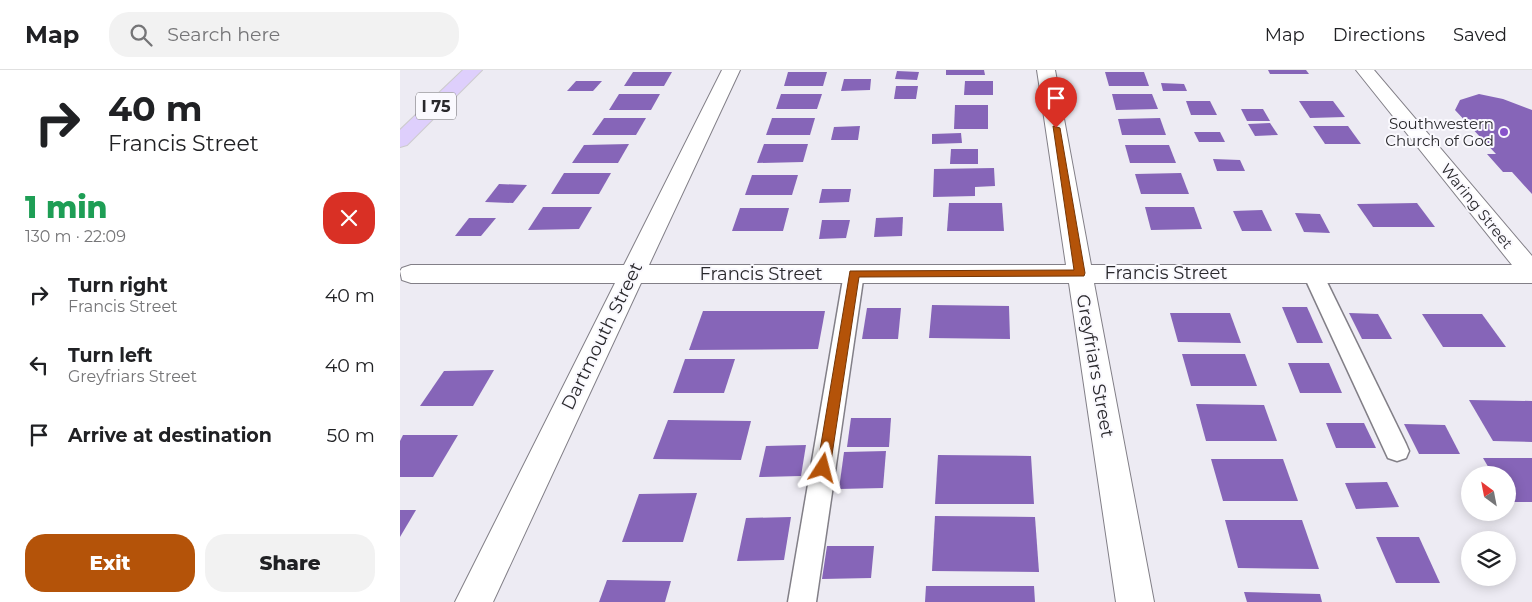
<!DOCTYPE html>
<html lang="en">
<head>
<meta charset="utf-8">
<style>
  :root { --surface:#fff; --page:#f2f2f2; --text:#202124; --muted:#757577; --line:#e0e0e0; --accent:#b45309 }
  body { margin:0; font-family:Montserrat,sans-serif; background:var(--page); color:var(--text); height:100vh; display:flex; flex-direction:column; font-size:19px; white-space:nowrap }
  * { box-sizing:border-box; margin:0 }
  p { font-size:16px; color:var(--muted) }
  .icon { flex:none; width:28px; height:28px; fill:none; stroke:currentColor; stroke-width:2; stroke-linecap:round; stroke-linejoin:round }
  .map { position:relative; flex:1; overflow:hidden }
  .details { display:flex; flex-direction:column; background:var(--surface); width:400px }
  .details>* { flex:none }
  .top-card { background:#fff; color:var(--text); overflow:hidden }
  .needle { width:32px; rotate:328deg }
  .tools { position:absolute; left:1061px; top:396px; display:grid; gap:10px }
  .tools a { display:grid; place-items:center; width:55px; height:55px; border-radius:50%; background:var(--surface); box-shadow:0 2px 12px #0003; font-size:25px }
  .pin { position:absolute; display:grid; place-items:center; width:42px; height:42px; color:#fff; margin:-51px -21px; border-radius:50% 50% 50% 0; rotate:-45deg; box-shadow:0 0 5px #0007 }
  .pin .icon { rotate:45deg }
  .me { position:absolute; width:55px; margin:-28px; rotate:9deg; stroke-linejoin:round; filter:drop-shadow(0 0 4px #0008) }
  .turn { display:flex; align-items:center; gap:18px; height:105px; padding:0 25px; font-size:22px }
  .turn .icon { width:65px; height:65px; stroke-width:2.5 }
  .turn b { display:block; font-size:35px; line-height:42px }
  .round { display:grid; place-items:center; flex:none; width:52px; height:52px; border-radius:20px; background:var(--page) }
  .summary { display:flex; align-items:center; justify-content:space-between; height:85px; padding:0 25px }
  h1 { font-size:30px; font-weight:800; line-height:38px; color:#1e9e55 }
  .button { display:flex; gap:10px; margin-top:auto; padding:10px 25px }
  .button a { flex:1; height:58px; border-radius:20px; background:var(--accent); color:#fff; font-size:20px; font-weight:800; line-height:58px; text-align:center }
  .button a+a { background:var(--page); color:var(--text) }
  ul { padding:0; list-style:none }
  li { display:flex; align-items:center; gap:15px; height:70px; padding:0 25px }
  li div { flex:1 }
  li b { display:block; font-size:19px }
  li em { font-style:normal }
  header { display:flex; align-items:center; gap:30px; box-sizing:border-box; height:70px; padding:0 25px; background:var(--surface); border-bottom:1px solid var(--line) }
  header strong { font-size:24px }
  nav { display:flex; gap:28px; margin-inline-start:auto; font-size:18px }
  .search { width:350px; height:45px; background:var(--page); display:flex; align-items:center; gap:12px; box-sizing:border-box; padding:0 18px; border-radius:20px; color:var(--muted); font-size:19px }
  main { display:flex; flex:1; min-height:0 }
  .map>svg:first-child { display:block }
</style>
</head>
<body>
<header>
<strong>Map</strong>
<div class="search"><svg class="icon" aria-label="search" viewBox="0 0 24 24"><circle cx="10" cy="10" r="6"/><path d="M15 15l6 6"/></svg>Search here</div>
<nav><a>Map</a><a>Directions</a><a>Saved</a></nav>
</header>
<main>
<section class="details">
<div class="top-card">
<div class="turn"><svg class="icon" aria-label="right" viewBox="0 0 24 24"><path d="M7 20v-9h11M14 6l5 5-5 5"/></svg><div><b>40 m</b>Francis Street</div></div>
</div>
<div class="summary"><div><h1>1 min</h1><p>130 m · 22:09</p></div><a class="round" style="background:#d93025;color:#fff"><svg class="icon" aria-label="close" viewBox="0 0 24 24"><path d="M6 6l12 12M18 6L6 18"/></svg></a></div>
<ul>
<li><svg class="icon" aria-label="right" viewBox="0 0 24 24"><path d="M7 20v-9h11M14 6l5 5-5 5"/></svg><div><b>Turn right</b><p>Francis Street</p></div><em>40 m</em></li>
<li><svg class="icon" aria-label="left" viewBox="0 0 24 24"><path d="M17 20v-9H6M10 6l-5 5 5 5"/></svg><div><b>Turn left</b><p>Greyfriars Street</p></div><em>40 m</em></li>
<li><svg class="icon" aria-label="arrive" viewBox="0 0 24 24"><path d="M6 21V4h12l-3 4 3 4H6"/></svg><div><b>Arrive at destination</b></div><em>50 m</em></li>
</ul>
<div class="button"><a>Exit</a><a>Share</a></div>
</section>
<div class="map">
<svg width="1132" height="532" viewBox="0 0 1132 532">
  <rect width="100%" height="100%" fill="#edebf3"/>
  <!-- building -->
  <g fill="#8665b8">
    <path d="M 546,0 L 584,0 L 585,5 L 546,5 Z"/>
    <path d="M 868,0 L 906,0 L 909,4 L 870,4 Z"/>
    <path d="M 497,1 L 519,2 L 517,10 L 495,9 Z"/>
    <path d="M 233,2 L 272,2 L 264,16 L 224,16 Z"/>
    <path d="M 388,2 L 427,2 L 423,16 L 384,16 Z"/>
    <path d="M 705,2 L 744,2 L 749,16 L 709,16 Z"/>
    <path d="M 444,9 L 471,9 L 470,20 L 441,21 Z"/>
    <path d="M 176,11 L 202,11 L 193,21 L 167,21 Z"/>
    <path d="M 565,11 L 593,11 L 593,25 L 564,25 Z"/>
    <path d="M 761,13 L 784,14 L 787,21 L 763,21 Z"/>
    <path d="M 496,16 L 518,16 L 516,29 L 494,29 Z"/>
    <path d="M 219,24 L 260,24 L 251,40 L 209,40 Z"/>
    <path d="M 381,24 L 422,24 L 417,39 L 376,39 Z"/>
    <path d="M 712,24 L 752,24 L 758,39 L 716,40 Z"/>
    <path d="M 1079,24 L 1103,29 L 1132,40 L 1132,124 L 1112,102 L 1103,102 L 1087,84 L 1096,84 L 1055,40 L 1060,30 Z"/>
    <path d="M 786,31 L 810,31 L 817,45 L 791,45 Z"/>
    <path d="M 899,31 L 933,31 L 945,47 L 910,48 Z"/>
    <path d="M 555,35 L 588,35 L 588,59 L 554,59 Z"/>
    <path d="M 841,39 L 863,39 L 870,51 L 847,51 Z"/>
    <path d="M 204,48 L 246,48 L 236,65 L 192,65 Z"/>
    <path d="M 372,48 L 415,48 L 410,65 L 366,65 Z"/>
    <path d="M 760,48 L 766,65 L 722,65 L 718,49 Z"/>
    <path d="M 870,53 L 878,65 L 855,66 L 848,54 Z"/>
    <path d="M 460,56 L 458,70 L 431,70 L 434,57 Z"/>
    <path d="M 913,56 L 948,56 L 961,74 L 925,74 Z"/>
    <path d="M 794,62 L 820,62 L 825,72 L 799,72 Z"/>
    <path d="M 561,63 L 562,73 L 532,74 L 532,64 Z"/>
    <path d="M 229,74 L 218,93 L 172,93 L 184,75 Z"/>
    <path d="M 364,74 L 408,74 L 403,92 L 357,93 Z"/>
    <path d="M 725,75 L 769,75 L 776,93 L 730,93 Z"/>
    <path d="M 551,79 L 578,79 L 578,94 L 550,94 Z"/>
    <path d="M 813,89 L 840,90 L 845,101 L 817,101 Z"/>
    <path d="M 594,98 L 595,116 L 575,117 L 575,126 L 533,127 L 534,99 Z"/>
    <path d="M 164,103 L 211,103 L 199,124 L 151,124 Z"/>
    <path d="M 781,103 L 789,124 L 741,124 L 735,104 Z"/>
    <path d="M 352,105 L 398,105 L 392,125 L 345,125 Z"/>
    <path d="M 99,114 L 127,115 L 113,133 L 85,132 Z"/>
    <path d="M 422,119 L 451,119 L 449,132 L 419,133 Z"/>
    <path d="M 549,133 L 602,133 L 604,161 L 547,161 Z"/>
    <path d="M 1017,133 L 1035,157 L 973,157 L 957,134 Z"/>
    <path d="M 143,137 L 192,137 L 179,159 L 128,160 Z"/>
    <path d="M 745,137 L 794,137 L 802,159 L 751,160 Z"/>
    <path d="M 340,138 L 389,138 L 383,161 L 332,161 Z"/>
    <path d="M 862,140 L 872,161 L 842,161 L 833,141 Z"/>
    <path d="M 895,143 L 920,144 L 930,163 L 904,162 Z"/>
    <path d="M 503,147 L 502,166 L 474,167 L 476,148 Z"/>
    <path d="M 69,148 L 96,148 L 81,166 L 55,166 Z"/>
    <path d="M 422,150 L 450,150 L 446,168 L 419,169 Z"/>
    <path d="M 532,235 L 609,236 L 610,269 L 529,268 Z"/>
    <path d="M 882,237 L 907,237 L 923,273 L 897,273 Z"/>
    <path d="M 467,238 L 501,238 L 498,269 L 462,269 Z"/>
    <path d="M 303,241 L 425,241 L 418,279 L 289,280 Z"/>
    <path d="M 770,243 L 830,243 L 841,273 L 778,272 Z"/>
    <path d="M 949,243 L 978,244 L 992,269 L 962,269 Z"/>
    <path d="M 1022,244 L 1082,244 L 1106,277 L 1043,277 Z"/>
    <path d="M 782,284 L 845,284 L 857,316 L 791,316 Z"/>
    <path d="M 285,289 L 335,289 L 324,323 L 273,323 Z"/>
    <path d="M 888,293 L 929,293 L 942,323 L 900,323 Z"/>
    <path d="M 94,300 L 73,336 L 20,336 L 44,301 Z"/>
    <path d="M 1069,330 L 1132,331 L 1132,372 L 1093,371 Z"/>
    <path d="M 796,334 L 864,335 L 877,371 L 806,371 Z"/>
    <path d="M 451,348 L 491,348 L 489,377 L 447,377 Z"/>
    <path d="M 268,350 L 351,351 L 341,390 L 253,389 Z"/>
    <path d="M 926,353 L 964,353 L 976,378 L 936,378 Z"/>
    <path d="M 1004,354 L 1045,355 L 1060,384 L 1019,384 Z"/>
    <path d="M 3,365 L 58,365 L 33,407 L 0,407 L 0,371 Z"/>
    <path d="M 406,375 L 401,406 L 359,407 L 366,376 Z"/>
    <path d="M 486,381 L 483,418 L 439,419 L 444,382 Z"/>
    <path d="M 538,385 L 631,386 L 634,434 L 535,434 Z"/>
    <path d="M 1083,388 L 1132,388 L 1132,432 L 1109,432 L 1108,405 L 1093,405 Z"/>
    <path d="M 811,389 L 883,389 L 898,431 L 823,431 Z"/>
    <path d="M 987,412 L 999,437 L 956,439 L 945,413 Z"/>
    <path d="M 297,423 L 283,472 L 222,472 L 239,424 Z"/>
    <path d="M 0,440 L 16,440 L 0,467 Z"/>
    <path d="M 535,446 L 635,447 L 639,502 L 532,501 Z"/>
    <path d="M 391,447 L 384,490 L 337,491 L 346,448 Z"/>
    <path d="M 825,450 L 902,450 L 919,499 L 838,498 Z"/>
    <path d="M 976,467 L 1019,467 L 1040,513 L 996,513 Z"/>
    <path d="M 427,476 L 474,476 L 471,508 L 422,509 Z"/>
    <path d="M 207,510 L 271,511 L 265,532 L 199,532 Z"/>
    <path d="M 526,516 L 634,516 L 635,532 L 525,532 Z"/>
    <path d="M 844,522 L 920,524 L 922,532 L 847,532 Z"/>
  </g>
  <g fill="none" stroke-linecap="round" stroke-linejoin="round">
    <!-- service casing -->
    <g stroke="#827f87" stroke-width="3">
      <g id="service">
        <path d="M 454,196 L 461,198 L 464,203 L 416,532 L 388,532 L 444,203 L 447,198 Z"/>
        <path d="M 913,197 L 920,199 L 923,204 L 1006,374 L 1009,381 L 1006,388 L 997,391 L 988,388 L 903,204 L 906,199 Z"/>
      </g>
    </g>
    <!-- minor casing -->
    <g stroke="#827f87" stroke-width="2">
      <path id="minor" d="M 322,0 L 340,0 L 249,195 L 666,195 L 637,0 L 655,0 L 691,195 L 1112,195 L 956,0 L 974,0 L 1132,186 L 1132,213 L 694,213 L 754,532 L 716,532 L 669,213 L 241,213 L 93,532 L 55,532 L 215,213 L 11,213 L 2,210 L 0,201 L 2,198 L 11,195 L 224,195 Z"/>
    </g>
    <!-- motorway casing -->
    <g stroke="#cccbcc" stroke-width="2">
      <path id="motorway" d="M 63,0 L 82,0 L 7,75 L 0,77 L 0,60 Z"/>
    </g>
    <!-- service -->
    <use href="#service" fill="#fff" fill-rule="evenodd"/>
    <!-- minor -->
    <use href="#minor" fill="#fff" fill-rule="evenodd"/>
    <!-- motorway -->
    <use href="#motorway" fill="#decffc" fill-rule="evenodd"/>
  </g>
  <!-- route -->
  <path fill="#b45309" stroke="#753606" d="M 653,56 L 660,58 L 685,203 L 684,206 L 459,207 L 430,398 L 428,403 L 419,403 L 417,398 L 450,201 L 674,200 Z"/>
  <!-- markers -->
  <circle fill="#8753cb" stroke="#faf9fe" stroke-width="2" cx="1104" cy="62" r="5"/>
  <g text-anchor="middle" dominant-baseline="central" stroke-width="4" stroke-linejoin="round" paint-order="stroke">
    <!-- far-poi labels -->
    <g font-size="15" fill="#29282c" stroke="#faf9fe" text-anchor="end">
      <text x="1094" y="53">Southwestern<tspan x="1094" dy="17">Church of God</tspan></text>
    </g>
    <!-- far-street labels -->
    <g font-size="15" fill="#29282c" stroke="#faf9fe">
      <text transform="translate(1077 136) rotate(51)">Waring Street</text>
    </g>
    <!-- shield labels -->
    <rect fill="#faf9fe" stroke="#68676b" stroke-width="1" x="16" y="22.5" width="40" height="27" rx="4"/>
    <g font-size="16" font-weight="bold" fill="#29282c">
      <text x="36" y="36">I 75</text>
    </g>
    <!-- street labels -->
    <g font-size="18" fill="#29282c" stroke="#faf9fe">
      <text x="766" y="203">Francis Street</text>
      <text x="361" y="204">Francis Street</text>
      <text transform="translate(202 266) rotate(-64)">Dartmouth Street</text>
      <text transform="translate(695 296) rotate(80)">Greyfriars Street</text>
    </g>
  </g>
</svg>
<div class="tools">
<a><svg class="needle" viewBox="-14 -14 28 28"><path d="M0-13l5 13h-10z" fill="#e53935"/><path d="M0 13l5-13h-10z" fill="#757577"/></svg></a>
<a><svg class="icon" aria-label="layers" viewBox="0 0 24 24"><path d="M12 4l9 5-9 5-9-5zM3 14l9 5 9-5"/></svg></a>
</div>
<div class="pin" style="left:656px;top:58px;background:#d93025"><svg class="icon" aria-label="arrive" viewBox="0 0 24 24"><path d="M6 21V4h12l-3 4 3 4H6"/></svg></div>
<svg class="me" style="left:423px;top:398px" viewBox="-20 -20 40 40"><path d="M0-17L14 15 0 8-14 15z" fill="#b45309" stroke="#fff" stroke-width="4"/></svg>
</div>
</main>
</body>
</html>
